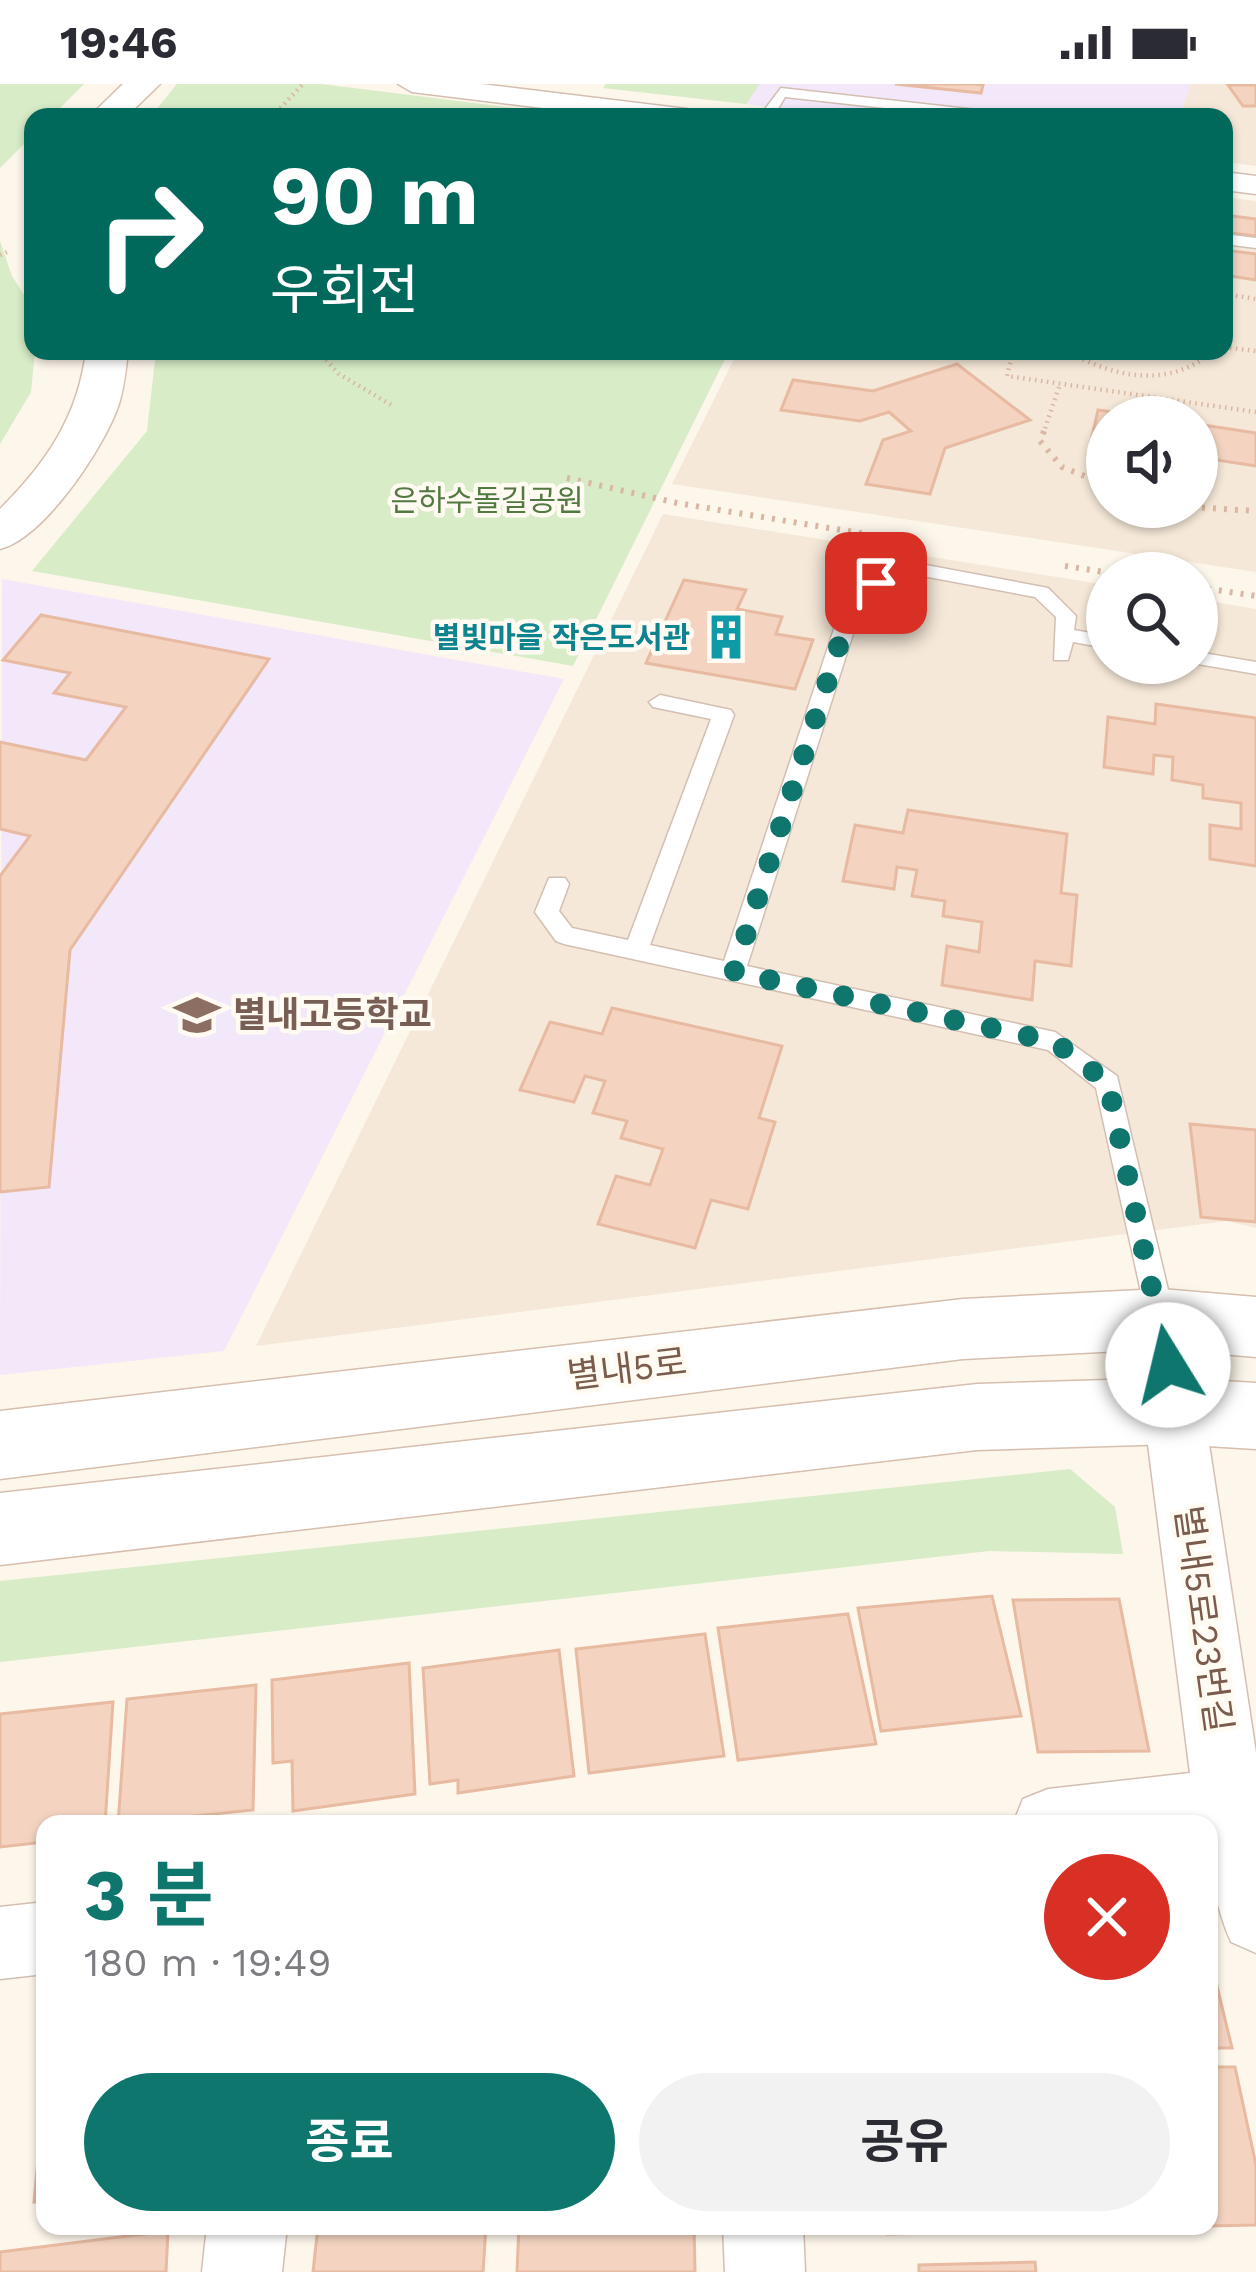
<!DOCTYPE html>
<html lang="ko">
<head>
<meta charset="utf-8">
<style>
  :root { --surface:#fff; --page:#f2f2f3; --text:#2b2b33; --muted:#7c7c81; --accent:#0f766e }
  body { margin:0; font-family:"Work Sans","Noto Sans KR",sans-serif; background:var(--page); color:var(--text); height:100vh; display:flex; flex-direction:column; font-size:45px; white-space:nowrap }
  * { box-sizing:border-box; margin:0 }
  p { font-size:39px; color:var(--muted) }
  .icon { flex:none; width:66px; height:66px; fill:none; stroke:currentColor; stroke-width:2; stroke-linecap:round; stroke-linejoin:round }
  .map { position:relative; flex:1; overflow:hidden }
  .panel { position:absolute; left:36px; top:1731px; width:1182px; height:420px; display:flex; flex-direction:column; background:var(--surface); border-radius:24px; box-shadow:0 3px 9px #0004 }
  .panel>* { flex:none }
  .banner { position:absolute; left:24px; top:24px; width:1209px; height:252px; border-radius:24px; box-shadow:0 3px 9px #0004; background:#00695c; color:#fff; overflow:hidden }
  .buttons { position:absolute; left:1086px; top:312px; display:grid; gap:24px }
  .buttons a { display:grid; place-items:center; width:132px; height:132px; border-radius:50%; background:var(--surface); box-shadow:0 3px 9px #0004; font-size:60px }
  .pin { position:absolute; display:grid; place-items:center; width:102px; height:102px; color:#fff; margin:-51px; border-radius:24px; box-shadow:0 6px 18px #0006 }
  .me { position:absolute; width:132px; margin:-66px; rotate:351deg; stroke-linejoin:round; filter:drop-shadow(0 0 9px #0008) }
  .turn { display:flex; align-items:center; gap:42px; height:252px; padding:0 48px; font-size:54px }
  .turn .icon { width:156px; height:156px; stroke-width:2.5 }
  .turn b { display:block; font-size:84px; line-height:102px }
  .round { display:grid; place-items:center; flex:none; width:126px; height:126px; border-radius:63px; background:var(--page) }
  .head { display:flex; align-items:center; justify-content:space-between; height:204px; padding:0 48px }
  h1 { font-size:72px; font-weight:700; line-height:90px; color:var(--accent) }
  .cta { display:flex; gap:24px; margin-top:auto; padding:24px 48px }
  .cta a { flex:1; height:138px; border-radius:72px; background:var(--accent); color:#fff; font-size:48px; font-weight:700; line-height:138px; text-align:center }
  .cta a+a { background:var(--page); color:var(--text) }
  .status { display:flex; justify-content:space-between; align-items:center; height:84px; padding:0 60px; background:var(--surface); direction:ltr }
  .status svg { height:33px; fill:currentColor }
  .map>svg:first-child { display:block }
</style>
</head>
<body>
<div class="status"><b>19:46</b><svg viewBox="0 0 49 12"><path d="M0 12V9h3v3zM5 12V6h3v6zM10 12V3h3v9zM15 12V0h3v12zM26 1h20v11H26zM47 4h2v5h-2z"/></svg></div>
<div class="map">
<svg width="1256" height="2188" viewBox="0 0 1256 2188">
  <rect width="100%" height="100%" fill="#fdf6eb"/>
  <!-- residential -->
  <g fill="#f5e8d8" fill-rule="evenodd">
    <path d="M 1191,0 L 1256,0 L 1256,82 L 1224,78 L 1224,33 L 1179,33 Z"/>
    <path d="M 1224,113 L 1256,117 L 1256,488 L 672,400 L 738,267 L 1224,267 ZM 1107,333 L 1197,333 L 1197,423 L 1107,423 Z"/>
    <path d="M 663,430 L 1107,501 L 1107,579 L 1197,579 L 1197,515 L 1256,525 L 1256,1144 L 1227,1137 L 256,1262 Z"/>
  </g>
  <!-- education -->
  <g fill="#f3e7fa">
    <path d="M 760,0 L 1191,0 L 1179,33 L 851,33 L 746,20 Z"/>
    <path d="M 2,495 L 564,595 L 224,1267 L 0,1291 Z"/>
  </g>
  <!-- green -->
  <g fill="#d7ecc7">
    <path d="M 0,0 L 84,0 L 51,33 L 33,33 L 33,51 L 0,84 Z"/>
    <path d="M 177,0 L 321,0 L 587,33 L 150,33 Z"/>
    <path d="M 606,0 L 760,0 L 746,20 L 603,4 Z"/>
    <path d="M 0,157 L 12,192 L 33,225 L 35,267 L 31,308 L 0,360 Z"/>
    <path d="M 156,267 L 729,267 L 573,582 L 32,487 L 147,347 Z"/>
    <path d="M 1070,1385 L 1115,1423 L 1123,1470 L 989,1467 L 0,1578 L 0,1497 Z"/>
  </g>
  <!-- building -->
  <g fill="#f4d4c1" stroke="#e7baa1" stroke-width="3">
    <path d="M 895,0 L 973,0 L 983,1 L 981,9 Z"/>
    <path d="M 1228,1 L 1256,1 L 1256,22 L 1243,22 Z"/>
    <path d="M 1224,131 L 1256,135 L 1256,152 L 1224,148 Z"/>
    <path d="M 1224,166 L 1256,170 L 1256,196 L 1224,191 Z"/>
    <path d="M 957,280 L 1030,336 L 945,364 L 930,410 L 866,400 L 883,356 L 911,347 L 889,328 L 860,337 L 781,326 L 793,296 L 873,307 Z"/>
    <path d="M 1098,326 L 1148,333 L 1107,333 L 1107,359 L 1091,357 Z"/>
    <path d="M 1197,340 L 1256,349 L 1256,382 L 1197,373 Z"/>
    <path d="M 684,496 L 746,506 L 737,525 L 782,533 L 776,550 L 813,556 L 795,605 L 646,579 Z"/>
    <path d="M 41,531 L 269,575 L 70,866 L 49,1103 L 0,1108 L 0,792 L 30,752 L 0,745 L 0,658 L 86,676 L 126,623 L 54,609 L 70,589 L 3,576 Z"/>
    <path d="M 1156,620 L 1256,634 L 1256,782 L 1210,775 L 1210,741 L 1241,745 L 1241,719 L 1203,714 L 1203,701 L 1172,696 L 1173,673 L 1154,671 L 1153,690 L 1104,683 L 1108,633 L 1155,640 Z"/>
    <path d="M 908,726 L 1067,750 L 1061,809 L 1077,811 L 1071,882 L 1035,877 L 1032,916 L 942,901 L 947,862 L 979,868 L 982,838 L 943,832 L 945,817 L 912,812 L 917,786 L 897,783 L 894,805 L 843,797 L 855,741 L 903,749 Z"/>
    <path d="M 612,924 L 782,962 L 759,1034 L 775,1038 L 748,1125 L 711,1116 L 695,1164 L 598,1140 L 616,1092 L 650,1101 L 663,1065 L 621,1054 L 627,1037 L 593,1029 L 605,997 L 585,992 L 574,1018 L 520,1006 L 550,938 L 602,950 Z"/>
    <path d="M 1190,1040 L 1256,1046 L 1256,1138 L 1201,1133 Z"/>
    <path d="M 992,1512 L 1021,1632 L 881,1647 L 858,1524 Z"/>
    <path d="M 1119,1515 L 1149,1667 L 1038,1668 L 1013,1516 Z"/>
    <path d="M 848,1530 L 876,1660 L 738,1676 L 718,1544 Z"/>
    <path d="M 705,1550 L 724,1672 L 589,1689 L 576,1565 Z"/>
    <path d="M 559,1566 L 574,1692 L 458,1709 L 458,1696 L 430,1700 L 423,1584 Z"/>
    <path d="M 409,1579 L 415,1710 L 293,1727 L 292,1677 L 273,1679 L 272,1596 Z"/>
    <path d="M 256,1601 L 253,1726 L 118,1740 L 127,1615 Z"/>
    <path d="M 113,1618 L 105,1740 L 45,1740 L 45,1758 L 0,1763 L 0,1630 Z"/>
    <path d="M 1209,1869 L 1232,1964 L 1209,1964 Z"/>
    <path d="M 1209,1983 L 1235,1983 L 1256,2081 L 1256,2141 L 1209,2142 Z"/>
    <path d="M 45,2000 L 45,2117 L 34,2118 Z"/>
    <path d="M 318,2142 L 486,2142 L 483,2188 L 313,2188 Z"/>
    <path d="M 519,2142 L 694,2142 L 695,2188 L 517,2188 Z"/>
    <path d="M 886,2142 L 1036,2142 L 1037,2147 L 887,2150 Z"/>
    <path d="M 168,2147 L 166,2188 L 0,2188 L 0,2168 Z"/>
    <path d="M 1035,2178 L 1036,2188 L 919,2188 L 919,2181 Z"/>
  </g>
  <g fill="none" stroke-linecap="round" stroke-linejoin="round">
    <!-- lane casing -->
    <g stroke="#d3bfb2" stroke-width="3">
      <g id="lane">
        <path d="M 781,4 L 1004,29 L 1011,33 L 967,33 L 785,13 L 773,33 L 759,33 Z"/>
        <path d="M 1224,150 L 1256,154 L 1256,164 L 1224,160 Z"/>
        <path d="M 910,478 L 1048,504 L 1076,532 L 1074,546 L 1107,552 L 1107,564 L 1073,558 L 1068,576 L 1054,576 L 1056,533 L 1035,513 L 912,490 L 883,503 L 859,531 L 747,882 L 1055,948 L 1117,992 L 1175,1235 L 1171,1244 L 1161,1247 L 1151,1244 L 1147,1235 L 1096,1004 L 1048,966 L 564,860 L 556,857 L 535,828 L 549,794 L 565,794 L 569,800 L 559,827 L 572,844 L 628,856 L 711,635 L 653,623 L 649,618 L 660,611 L 731,626 L 734,631 L 650,861 L 724,877 L 839,530 L 869,495 Z"/>
        <path d="M 1197,568 L 1256,578 L 1256,590 L 1192,579 L 1197,579 Z"/>
      </g>
    </g>
    <!-- street casing -->
    <g stroke="#d3bfb2" stroke-width="3">
      <g id="street">
        <path d="M 398,0 L 481,0 L 687,25 L 701,33 L 617,33 L 412,8 Z"/>
        <path d="M 1224,88 L 1256,92 L 1256,110 L 1224,106 Z"/>
        <path d="M 1161,1210 L 1181,1218 L 1190,1235 L 1256,1669 L 1256,1869 L 1231,1858 C 1214,1819 1209,1782 1209,1740 L 1013,1740 L 1023,1715 L 1048,1705 L 1190,1689 L 1132,1235 L 1141,1218 Z"/>
        <path d="M 45,1818 L 45,1890 L 0,1895 L 0,1823 Z"/>
        <path d="M 207,2142 L 287,2142 L 282,2188 L 202,2188 Z"/>
        <path d="M 723,2142 L 803,2142 L 805,2188 L 725,2188 Z"/>
      </g>
    </g>
    <!-- secondary casing -->
    <g stroke="#d6bfae" stroke-width="3">
      <g id="secondary">
        <path d="M 123,0 L 160,0 L 126,33 L 89,33 Z"/>
        <path d="M 86,267 L 128,267 C 126,286 124,305 118,323 C 103,365 44,454 0,465 L 0,425 C 46,379 78,333 86,267 Z"/>
        <path d="M 1161,1205 L 1256,1213 L 1256,1273 L 1161,1265 L 963,1275 L 0,1395 L 0,1327 L 963,1215 Z"/>
        <path d="M 1174,1294 L 1256,1299 L 1256,1365 L 1174,1360 L 977,1366 L 0,1481 L 0,1409 L 977,1300 Z"/>
      </g>
    </g>
    <!-- path-far1 -->
    <g stroke="#dab7a3" stroke-width="4.5" stroke-dasharray="1.5 4.5" stroke-linecap="butt">
      <path d="M 272,33 L 303,0"/>
      <path d="M 0,171 L 7,168"/>
      <path d="M 1224,210 L 1256,215"/>
      <path d="M 1224,263 L 1256,267"/>
      <path d="M 318,267 L 339,290 L 393,322"/>
      <path d="M 818,267 L 879,267"/>
      <path d="M 1013,267 L 1007,292 L 1256,328"/>
      <path d="M 1067,267 C 1114,294 1170,305 1213,267"/>
      <path d="M 1043,350 L 1060,300"/>
    </g>
    <!-- path -->
    <g stroke="#dab7a3" stroke-width="6" stroke-dasharray="3 8" stroke-linecap="butt">
      <path d="M 1044,347 L 1040,357 L 1062,383 L 1107,401"/>
      <path d="M 567,394 L 677,419 L 890,454"/>
      <path d="M 1191,423 L 1256,427"/>
      <path d="M 1065,482 L 1111,489"/>
      <path d="M 1197,503 L 1256,512"/>
    </g>
    <!-- lane -->
    <use href="#lane" fill="#fff" fill-rule="evenodd"/>
    <!-- street -->
    <use href="#street" fill="#fff" fill-rule="evenodd"/>
    <!-- secondary -->
    <use href="#secondary" fill="#fff" fill-rule="evenodd"/>
  </g>
  <g fill="none" stroke-linecap="round" stroke-linejoin="round">
    <!-- route -->
    <path stroke="#0f766e" stroke-width="21" stroke-dasharray="0 37.8" d="M 876,499 L 849,530 L 734,888 L 1055,958 L 1108,999 L 1168,1281"/>
  </g>
  <!-- icons -->
  <defs>
    <g id="building-bare" transform="scale(3.6)"><path d="M-4-6H4V6H1V3H-1V6H-4ZM-2.5-4.3h1.7v1.8h-1.7ZM.8-4.3h1.7v1.8H.8ZM-2.5-1h1.7V.8h-1.7ZM.8-1h1.7V.8H.8Z" fill="#0f9aa8" stroke="#fffaf2" stroke-width="2.5" paint-order="stroke"/></g>
    <g id="school-bare" transform="scale(3.6)"><path d="M0-5L7-2L0 1L-7-2ZM-4 1L0 2.5L4 1V4Q0 6-4 4Z" fill="#8d6e63" stroke="#fffaf2" stroke-width="2.5" paint-order="stroke"/></g>
  </defs>
  <g fill-rule="evenodd">
    <use href="#building-bare" x="726" y="553"/>
    <use href="#school-bare" x="197" y="931"/>
  </g>
  <g text-anchor="middle" dominant-baseline="central" stroke-width="9" stroke-linejoin="round" paint-order="stroke">
    <!-- far-park labels -->
    <g font-size="30" fill="#527a40" stroke="#fffaf2">
      <text x="487" y="416">은하수돌길공원</text>
    </g>
    <!-- far-culture labels -->
    <g font-size="30" font-weight="bold" fill="#0d838f" stroke="#fffaf2" text-anchor="end">
      <text x="690" y="553">별빛마을 작은도서관</text>
    </g>
    <!-- education labels -->
    <g font-size="36" font-weight="bold" fill="#785e54" stroke="#fffaf2" text-anchor="start">
      <text x="233" y="931">별내고등학교</text>
    </g>
    <!-- street labels -->
    <g font-size="36" fill="#7a5b4c" stroke="#fffaf2">
      <text transform="translate(627 1285) rotate(-7)">별내5로</text>
      <text transform="translate(1203 1535) rotate(82)">별내5로23번길</text>
    </g>
  </g>
</svg>
<div class="buttons">
<a><svg class="icon" aria-label="sound" viewBox="0 0 24 24"><path d="M4 9h4l5-4v14l-5-4H4zM17 9q2 3 0 6"/></svg></a>
<a><svg class="icon" aria-label="search" viewBox="0 0 24 24"><circle cx="10" cy="10" r="6"/><path d="M15 15l6 6"/></svg></a>
</div>
<div class="pin" style="left:876px;top:499px;background:#d93025"><svg class="icon" aria-label="arrive" viewBox="0 0 24 24"><path d="M6 21V4h12l-3 4 3 4H6"/></svg></div>
<svg class="me" style="left:1168px;top:1281px" viewBox="-20 -20 40 40"><circle r="19" fill="#fff"/><path d="M0-13L10 11 0 6-10 11z" fill="#0f766e"/></svg>
<div class="banner">
<div class="turn"><svg class="icon" aria-label="right" viewBox="0 0 24 24"><path d="M7 20v-9h11M14 6l5 5-5 5"/></svg><div><b>90 m</b>우회전</div></div>
</div>
<section class="panel">
<div class="head"><div><h1>3 분</h1><p>180 m · 19:49</p></div><a class="round" style="background:#d93025;color:#fff"><svg class="icon" aria-label="close" viewBox="0 0 24 24"><path d="M6 6l12 12M18 6L6 18"/></svg></a></div>
<div class="cta"><a>종료</a><a>공유</a></div>
</section>
</div>
</body>
</html>
